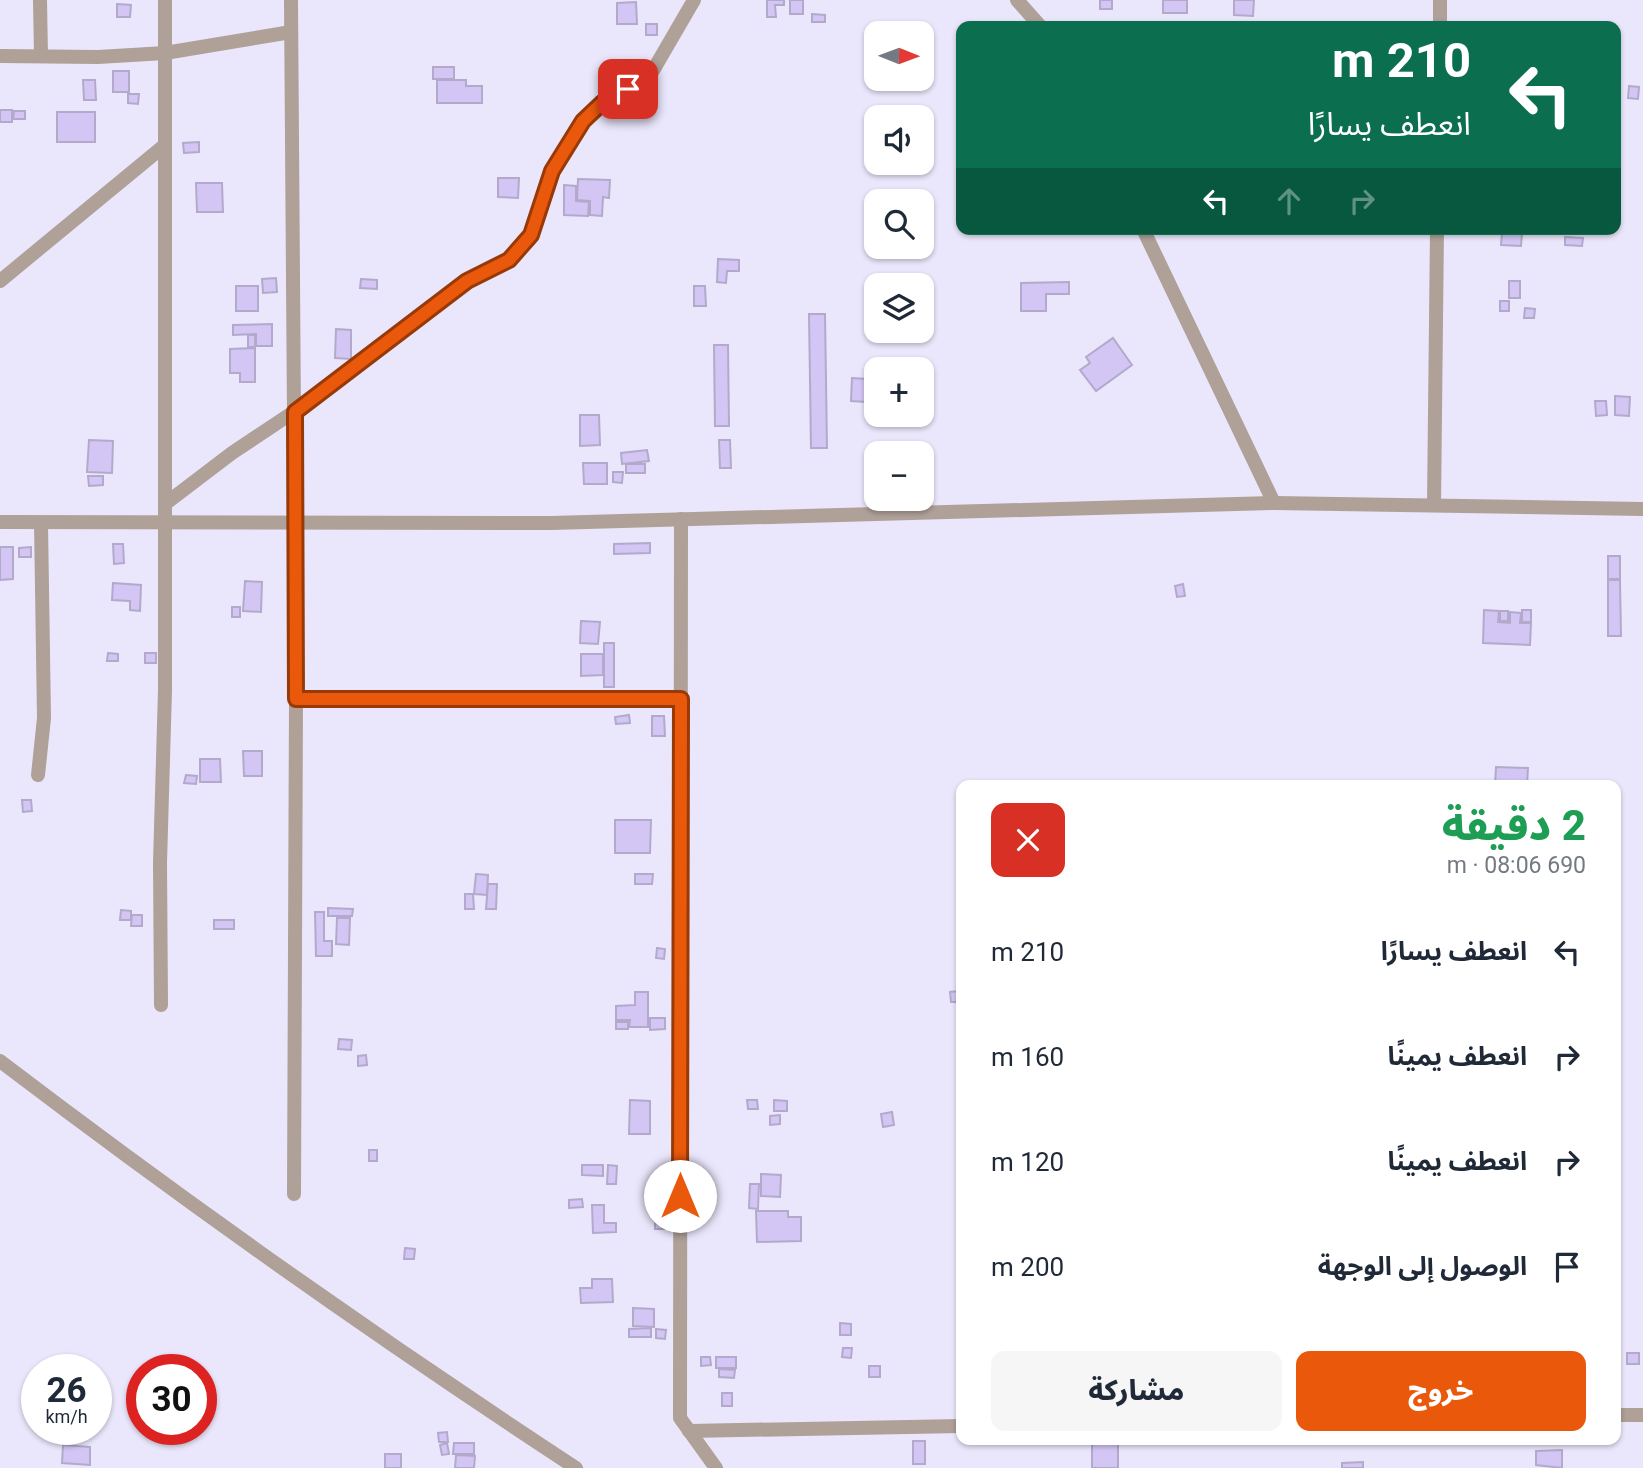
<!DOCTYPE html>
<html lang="ar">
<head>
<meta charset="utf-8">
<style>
  :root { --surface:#fff; --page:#f6f6f7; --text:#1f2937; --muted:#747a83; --accent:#ea580c }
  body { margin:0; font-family:Roboto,"Noto Sans Arabic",sans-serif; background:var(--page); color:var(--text); direction:rtl; height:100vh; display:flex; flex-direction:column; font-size:26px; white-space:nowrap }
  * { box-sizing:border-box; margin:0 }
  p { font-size:23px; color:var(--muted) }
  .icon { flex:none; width:38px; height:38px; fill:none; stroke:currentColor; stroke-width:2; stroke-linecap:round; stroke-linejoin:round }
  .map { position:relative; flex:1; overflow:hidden; direction:ltr }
  .sheet { position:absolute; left:956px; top:780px; width:665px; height:665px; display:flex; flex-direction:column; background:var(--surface); border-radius:14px; box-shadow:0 2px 5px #0004; direction:rtl }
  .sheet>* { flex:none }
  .banner { position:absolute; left:956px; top:21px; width:665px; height:214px; border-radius:14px; box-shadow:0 2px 5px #0004; direction:rtl; background:#0b6e4f; color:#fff; overflow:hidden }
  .needle { width:46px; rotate:91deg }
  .tools { position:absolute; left:864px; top:21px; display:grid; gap:14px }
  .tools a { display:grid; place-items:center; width:70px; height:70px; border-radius:14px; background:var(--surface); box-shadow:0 2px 5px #0004; font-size:35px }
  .speed { position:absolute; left:21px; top:1354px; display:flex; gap:14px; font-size:35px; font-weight:700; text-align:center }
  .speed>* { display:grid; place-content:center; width:91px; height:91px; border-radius:50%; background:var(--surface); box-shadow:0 2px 5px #0004; line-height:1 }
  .speed small { font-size:18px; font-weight:400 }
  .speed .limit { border:10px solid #d22; background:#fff; color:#111 }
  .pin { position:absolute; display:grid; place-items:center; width:60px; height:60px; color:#fff; margin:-30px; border-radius:14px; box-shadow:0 4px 10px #0006 }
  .me { position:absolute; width:77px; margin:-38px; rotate:0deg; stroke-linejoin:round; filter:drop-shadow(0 0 5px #0008) }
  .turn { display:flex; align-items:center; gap:24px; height:147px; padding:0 35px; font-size:32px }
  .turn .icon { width:91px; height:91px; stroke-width:2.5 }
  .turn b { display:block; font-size:49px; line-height:60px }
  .lanes { display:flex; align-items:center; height:66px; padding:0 35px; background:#0003; justify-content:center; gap:35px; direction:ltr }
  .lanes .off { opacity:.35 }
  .round { display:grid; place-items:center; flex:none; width:74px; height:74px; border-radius:14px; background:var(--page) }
  .overview { display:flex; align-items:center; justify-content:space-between; height:119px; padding:0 35px }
  h1 { font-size:42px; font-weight:800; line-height:52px; color:#1e9e55 }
  .cta { display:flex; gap:14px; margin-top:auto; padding:14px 35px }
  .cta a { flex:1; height:80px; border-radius:14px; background:var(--accent); color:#fff; font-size:28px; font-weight:800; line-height:80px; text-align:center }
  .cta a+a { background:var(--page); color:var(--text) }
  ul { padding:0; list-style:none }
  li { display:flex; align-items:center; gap:21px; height:105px; padding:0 35px }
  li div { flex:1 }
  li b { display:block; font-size:26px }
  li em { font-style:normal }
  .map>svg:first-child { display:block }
</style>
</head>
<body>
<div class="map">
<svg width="1643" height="1468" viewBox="0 0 1643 1468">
  <rect width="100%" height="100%" fill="#eae7fc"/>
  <!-- building -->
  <g fill="#d3c6f4" stroke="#b3aacb" stroke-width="2">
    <path d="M 767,0 L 784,0 L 784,5 L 775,5 L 776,17 L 767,17 Z"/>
    <rect x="790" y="0" width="13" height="14"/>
    <rect x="1100" y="0" width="12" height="9"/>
    <rect x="1163" y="0" width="24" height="13"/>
    <path d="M 1234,0 L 1254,0 L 1253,16 L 1234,15 Z"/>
    <path d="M 636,2 L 637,24 L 617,24 L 617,3 Z"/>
    <path d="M 117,4 L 131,5 L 130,17 L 117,17 Z"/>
    <path d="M 812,14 L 825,15 L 825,22 L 812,22 Z"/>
    <rect x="1073" y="23" width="31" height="3"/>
    <rect x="646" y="24" width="11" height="11"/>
    <rect x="433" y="67" width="21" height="12"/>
    <rect x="113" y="71" width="16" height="21"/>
    <path d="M 83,80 L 95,80 L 96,100 L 84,100 Z"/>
    <path d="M 437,80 L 466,80 L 466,86 L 482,86 L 482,103 L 437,103 Z"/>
    <path d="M 1629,86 L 1639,87 L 1638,99 L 1628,98 Z"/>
    <path d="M 128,94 L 139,94 L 138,104 L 128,103 Z"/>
    <rect x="0" y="110" width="12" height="12"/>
    <path d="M 14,111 L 25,111 L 25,119 L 13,119 Z"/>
    <rect x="57" y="112" width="38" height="30"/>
    <path d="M 199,142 L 199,152 L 184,153 L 183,143 Z"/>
    <path d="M 498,178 L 519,178 L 518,198 L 498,197 Z"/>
    <path d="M 578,179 L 610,180 L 609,198 L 603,197 L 602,216 L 590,215 L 590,201 L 577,200 Z"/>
    <path d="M 196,183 L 222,183 L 223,212 L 197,212 Z"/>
    <path d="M 564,185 L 576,186 L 576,201 L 589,202 L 588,216 L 564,215 Z"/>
    <path d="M 1502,232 L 1522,234 L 1521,246 L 1501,245 Z"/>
    <path d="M 1565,237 L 1583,238 L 1582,246 L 1565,245 Z"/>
    <path d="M 718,259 L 739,260 L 739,271 L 727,271 L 726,283 L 717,282 Z"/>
    <path d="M 276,278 L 277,292 L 263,293 L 262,279 Z"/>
    <path d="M 361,279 L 377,280 L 377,289 L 360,288 Z"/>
    <rect x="1509" y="281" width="11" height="17"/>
    <path d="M 1069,282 L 1069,294 L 1046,294 L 1046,311 L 1021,311 L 1021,283 Z"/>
    <rect x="236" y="286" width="22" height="25"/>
    <path d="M 694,286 L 705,286 L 706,306 L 694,306 Z"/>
    <rect x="1500" y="301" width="9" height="10"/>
    <path d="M 1525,308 L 1535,309 L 1534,318 L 1524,318 Z"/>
    <path d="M 809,314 L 825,314 L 827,448 L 811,448 Z"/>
    <path d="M 272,324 L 272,346 L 256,346 L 256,334 L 233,335 L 233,325 Z"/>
    <path d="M 336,329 L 351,330 L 351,359 L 335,358 Z"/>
    <rect x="248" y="335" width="7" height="12"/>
    <path d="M 1113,338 L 1132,365 L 1096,391 L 1080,370 L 1090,363 L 1086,357 Z"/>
    <path d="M 714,345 L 728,345 L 729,426 L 715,426 Z"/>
    <path d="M 255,348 L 255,382 L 240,382 L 240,373 L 230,373 L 230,349 Z"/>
    <path d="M 852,378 L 867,379 L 866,402 L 851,401 Z"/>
    <path d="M 1615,396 L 1630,397 L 1629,416 L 1615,415 Z"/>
    <path d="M 1595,401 L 1606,401 L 1607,415 L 1596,416 Z"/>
    <path d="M 580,415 L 599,415 L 600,445 L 580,446 Z"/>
    <path d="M 89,440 L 113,441 L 112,473 L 87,472 Z"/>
    <path d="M 719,440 L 730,440 L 731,468 L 720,468 Z"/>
    <path d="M 647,450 L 649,461 L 622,464 L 621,453 Z"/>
    <path d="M 583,463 L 607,463 L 607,484 L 584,484 Z"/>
    <rect x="626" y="464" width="19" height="9"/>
    <path d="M 613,472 L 623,472 L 622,483 L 613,482 Z"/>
    <path d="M 88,476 L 103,476 L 103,485 L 89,486 Z"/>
    <path d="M 650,543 L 650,553 L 614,554 L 614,544 Z"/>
    <path d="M 113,544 L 123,544 L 124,563 L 114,564 Z"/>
    <path d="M 0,547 L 13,547 L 13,579 L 0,580 Z"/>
    <path d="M 31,547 L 31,557 L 19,557 L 19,548 Z"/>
    <rect x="1608" y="556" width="12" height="23"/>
    <path d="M 1608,580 L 1620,580 L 1621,636 L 1608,636 Z"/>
    <path d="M 245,581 L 262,582 L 261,612 L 243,611 Z"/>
    <path d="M 113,583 L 141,585 L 140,611 L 130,610 L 130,601 L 112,600 Z"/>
    <path d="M 1183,584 L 1185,596 L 1177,597 L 1175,586 Z"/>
    <rect x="232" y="607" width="8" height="10"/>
    <path d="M 1484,610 L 1499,611 L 1498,622 L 1510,623 L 1510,612 L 1521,613 L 1520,623 L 1531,623 L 1530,645 L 1483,643 Z"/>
    <rect x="1522" y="610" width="9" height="12"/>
    <rect x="1500" y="611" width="8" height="10"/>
    <path d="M 581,621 L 600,622 L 598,644 L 580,643 Z"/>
    <rect x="604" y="643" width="10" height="44"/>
    <path d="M 108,653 L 118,654 L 118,661 L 107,661 Z"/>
    <rect x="145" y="653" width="11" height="10"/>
    <path d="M 581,654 L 603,654 L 603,675 L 581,676 Z"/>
    <path d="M 629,715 L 630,723 L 616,724 L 615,717 Z"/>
    <path d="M 652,716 L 664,716 L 665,736 L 652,736 Z"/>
    <path d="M 243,751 L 262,751 L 262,776 L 244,776 Z"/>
    <path d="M 200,759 L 220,759 L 221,782 L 200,782 Z"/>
    <path d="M 1496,767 L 1528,768 L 1527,786 L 1495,785 Z"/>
    <path d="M 186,775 L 197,776 L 196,784 L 184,783 Z"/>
    <path d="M 22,800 L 31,800 L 32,811 L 23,812 Z"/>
    <path d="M 615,820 L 651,820 L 650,853 L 615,853 Z"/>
    <path d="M 476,874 L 488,875 L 487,895 L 474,894 Z"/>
    <path d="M 635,874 L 653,874 L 652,884 L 635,884 Z"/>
    <path d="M 488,884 L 497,884 L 496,909 L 486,909 Z"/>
    <path d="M 465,894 L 473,894 L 474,909 L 465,909 Z"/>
    <path d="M 328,908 L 353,909 L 352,916 L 328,916 Z"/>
    <path d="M 121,910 L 131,911 L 131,920 L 120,920 Z"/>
    <path d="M 315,912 L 324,912 L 324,941 L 332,941 L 332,956 L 316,956 Z"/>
    <path d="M 132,915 L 142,915 L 142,926 L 131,926 Z"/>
    <path d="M 337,918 L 350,918 L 349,945 L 336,944 Z"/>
    <rect x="214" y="920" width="20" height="9"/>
    <path d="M 657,948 L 665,949 L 664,959 L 656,958 Z"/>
    <path d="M 959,991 L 960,1002 L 951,1002 L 950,992 Z"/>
    <path d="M 635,992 L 648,992 L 648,1027 L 629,1027 L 630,1020 L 616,1020 L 616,1006 L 635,1005 Z"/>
    <path d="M 650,1018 L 665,1018 L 665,1029 L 650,1030 Z"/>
    <rect x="616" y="1022" width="12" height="7"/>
    <path d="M 339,1039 L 352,1040 L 351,1050 L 338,1049 Z"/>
    <path d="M 366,1055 L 367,1065 L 358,1066 L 358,1056 Z"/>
    <path d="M 630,1100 L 650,1101 L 650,1134 L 629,1134 Z"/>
    <path d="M 747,1100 L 757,1100 L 758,1109 L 748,1109 Z"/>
    <path d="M 774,1100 L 787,1101 L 787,1111 L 774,1111 Z"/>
    <path d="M 892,1112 L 894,1125 L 883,1127 L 881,1114 Z"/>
    <path d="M 780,1115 L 780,1124 L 770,1125 L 770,1116 Z"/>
    <rect x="369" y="1150" width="8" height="11"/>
    <path d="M 582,1165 L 603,1165 L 603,1176 L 582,1175 Z"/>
    <path d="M 608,1165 L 617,1166 L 616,1184 L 607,1184 Z"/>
    <path d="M 761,1174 L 781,1175 L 780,1197 L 761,1196 Z"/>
    <path d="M 750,1184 L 759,1184 L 758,1209 L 749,1208 Z"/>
    <path d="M 582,1199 L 583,1207 L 569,1208 L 569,1200 Z"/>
    <path d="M 592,1205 L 604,1205 L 604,1223 L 616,1223 L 616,1232 L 593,1233 Z"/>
    <path d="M 756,1211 L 788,1211 L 788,1217 L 801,1217 L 801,1241 L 757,1242 Z"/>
    <rect x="655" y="1221" width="11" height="8"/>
    <path d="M 405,1248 L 415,1249 L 414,1259 L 404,1259 Z"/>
    <path d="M 592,1279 L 612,1279 L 613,1302 L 581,1303 L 580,1288 L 592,1288 Z"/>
    <path d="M 633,1308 L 654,1309 L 654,1327 L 633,1326 Z"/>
    <path d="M 840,1323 L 851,1324 L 851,1335 L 840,1335 Z"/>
    <path d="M 651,1328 L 651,1337 L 629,1337 L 629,1329 Z"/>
    <path d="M 656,1329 L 666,1330 L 665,1339 L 656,1338 Z"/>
    <path d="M 843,1348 L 852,1348 L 851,1358 L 842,1357 Z"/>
    <rect x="1627" y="1353" width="12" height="11"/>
    <path d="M 701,1357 L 710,1357 L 711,1365 L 701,1366 Z"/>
    <rect x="716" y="1357" width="20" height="11"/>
    <rect x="869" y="1366" width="11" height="11"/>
    <path d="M 719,1369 L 735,1370 L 734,1378 L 719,1377 Z"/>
    <rect x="722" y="1393" width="10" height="13"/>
    <path d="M 447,1432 L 448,1442 L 439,1442 L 438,1433 Z"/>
    <rect x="913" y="1441" width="12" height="23"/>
    <path d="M 1092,1441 L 1118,1442 L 1118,1468 L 1092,1468 Z"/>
    <path d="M 447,1443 L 449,1454 L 442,1455 L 440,1445 Z"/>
    <path d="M 454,1443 L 474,1443 L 474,1454 L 453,1454 Z"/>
    <path d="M 63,1445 L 90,1447 L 90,1465 L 62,1463 Z"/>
    <path d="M 1562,1450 L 1562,1468 L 1536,1465 L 1536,1451 Z"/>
    <rect x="385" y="1454" width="16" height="14"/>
    <path d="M 456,1455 L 475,1456 L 474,1468 L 455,1468 Z"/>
    <path d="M 1363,1462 L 1363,1468 L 1342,1468 L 1342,1463 Z"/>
  </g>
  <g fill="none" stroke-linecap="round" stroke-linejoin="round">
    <!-- street -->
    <g stroke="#afa098" stroke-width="14">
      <path d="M 40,0 L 41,56"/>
      <path d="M 291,0 L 296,699 L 294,1194"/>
      <path d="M 1017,0 L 1040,26"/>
      <path d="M 1440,26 L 1440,0"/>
      <path d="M 0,56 L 98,57 L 165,53 L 291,32"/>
      <path d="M 1143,229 L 1274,503"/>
      <path d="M 0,281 L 165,145"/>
      <path d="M 165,504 L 232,453 L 325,391 L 467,281 L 509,260 L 531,235 L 552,171 L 583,121 L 602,103 L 651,74 L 694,0"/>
      <path d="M 1434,505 L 1437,229"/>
      <path d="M 681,519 L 680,1418 L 716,1468"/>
      <path d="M 0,522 L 551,523 L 1274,503 L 1643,509"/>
      <path d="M 296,699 L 681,699"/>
      <path d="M 38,775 L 44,718 L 41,523"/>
      <path d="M 161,1005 L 160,863 L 165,690 L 165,0"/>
      <path d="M 0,1061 C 188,1204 379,1339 576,1468"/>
      <path d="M 1615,1415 L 1643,1415"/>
      <path d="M 689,1431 L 961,1426"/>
    </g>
  </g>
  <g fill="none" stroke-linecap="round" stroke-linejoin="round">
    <!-- route casing -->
    <g stroke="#983908" stroke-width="18">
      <path id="route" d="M 628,89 L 602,103 L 583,121 L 552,171 L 531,235 L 509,260 L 467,281 L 295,412 L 296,699 L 681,699 L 680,1196"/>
    </g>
    <!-- route -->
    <use href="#route" stroke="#ea580c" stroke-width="12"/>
  </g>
</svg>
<div class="tools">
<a><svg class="needle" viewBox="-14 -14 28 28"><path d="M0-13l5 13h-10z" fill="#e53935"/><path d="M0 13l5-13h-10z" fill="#747a83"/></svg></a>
<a><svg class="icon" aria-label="sound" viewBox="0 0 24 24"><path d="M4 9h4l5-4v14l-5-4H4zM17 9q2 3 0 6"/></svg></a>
<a><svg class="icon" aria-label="search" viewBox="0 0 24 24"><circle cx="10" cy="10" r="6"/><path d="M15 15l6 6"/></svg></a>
<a><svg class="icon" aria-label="layers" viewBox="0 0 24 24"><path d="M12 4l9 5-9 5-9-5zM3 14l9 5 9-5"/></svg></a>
<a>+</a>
<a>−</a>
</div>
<div class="speed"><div>26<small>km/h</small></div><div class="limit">30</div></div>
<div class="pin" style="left:628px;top:89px;background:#d93025"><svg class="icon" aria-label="arrive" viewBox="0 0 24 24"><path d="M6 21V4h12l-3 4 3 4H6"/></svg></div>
<svg class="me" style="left:680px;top:1196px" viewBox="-20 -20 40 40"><circle r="19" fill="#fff"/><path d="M0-13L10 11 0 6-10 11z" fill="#ea580c"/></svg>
<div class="banner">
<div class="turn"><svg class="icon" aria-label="left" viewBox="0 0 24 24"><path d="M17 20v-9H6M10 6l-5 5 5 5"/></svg><div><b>210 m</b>انعطف يسارًا</div></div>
<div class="lanes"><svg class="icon" aria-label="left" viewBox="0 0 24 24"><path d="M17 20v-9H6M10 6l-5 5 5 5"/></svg><svg class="icon off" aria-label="ahead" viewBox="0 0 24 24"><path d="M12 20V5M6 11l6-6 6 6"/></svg><svg class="icon off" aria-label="right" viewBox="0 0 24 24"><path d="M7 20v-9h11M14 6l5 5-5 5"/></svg></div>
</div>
<section class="sheet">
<div class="overview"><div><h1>2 دقيقة</h1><p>690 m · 08:06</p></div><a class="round" style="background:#d93025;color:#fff"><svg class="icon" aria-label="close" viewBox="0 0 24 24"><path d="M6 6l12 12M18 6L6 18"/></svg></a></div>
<ul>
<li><svg class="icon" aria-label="left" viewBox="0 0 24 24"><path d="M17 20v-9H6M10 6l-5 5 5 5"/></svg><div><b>انعطف يسارًا</b></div><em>210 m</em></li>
<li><svg class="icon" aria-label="right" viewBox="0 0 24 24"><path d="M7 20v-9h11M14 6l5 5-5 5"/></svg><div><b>انعطف يمينًا</b></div><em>160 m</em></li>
<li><svg class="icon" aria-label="right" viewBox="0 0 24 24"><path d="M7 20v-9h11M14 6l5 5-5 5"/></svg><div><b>انعطف يمينًا</b></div><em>120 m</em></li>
<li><svg class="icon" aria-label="arrive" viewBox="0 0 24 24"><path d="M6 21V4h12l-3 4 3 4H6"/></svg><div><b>الوصول إلى الوجهة</b></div><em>200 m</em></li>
</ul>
<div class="cta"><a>خروج</a><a>مشاركة</a></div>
</section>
</div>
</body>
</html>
